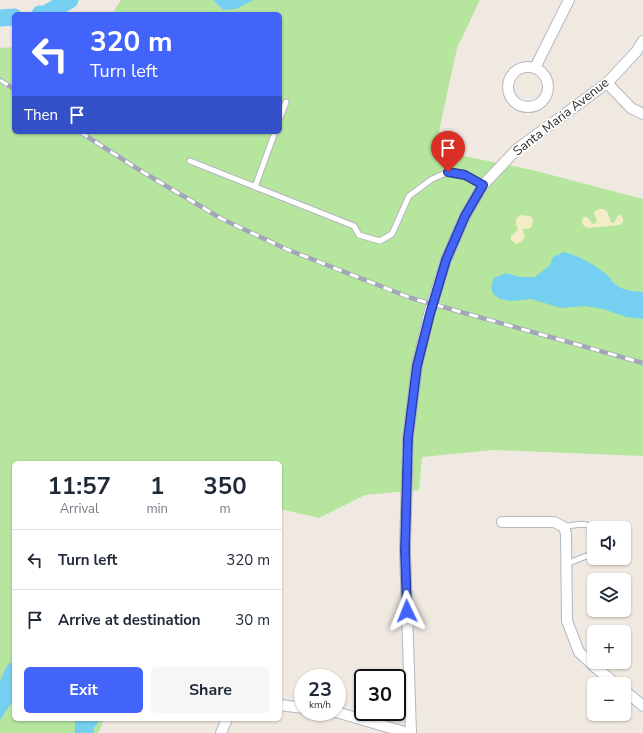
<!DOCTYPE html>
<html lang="en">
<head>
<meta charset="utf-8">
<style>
  :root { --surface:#fff; --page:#f6f6f7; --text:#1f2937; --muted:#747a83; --line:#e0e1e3; --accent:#4264fb }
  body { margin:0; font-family:"Nunito Sans",sans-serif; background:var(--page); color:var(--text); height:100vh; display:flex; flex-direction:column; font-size:15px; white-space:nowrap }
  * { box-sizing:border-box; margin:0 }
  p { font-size:13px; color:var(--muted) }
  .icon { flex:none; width:22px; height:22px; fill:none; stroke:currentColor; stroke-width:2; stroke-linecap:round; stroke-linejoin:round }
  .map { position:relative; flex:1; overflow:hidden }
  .side { position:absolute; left:12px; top:461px; width:270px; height:260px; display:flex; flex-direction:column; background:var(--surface); border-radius:6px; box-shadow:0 1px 3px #0004 }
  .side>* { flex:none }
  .banner { position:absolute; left:12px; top:12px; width:270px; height:122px; border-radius:6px; box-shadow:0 1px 3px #0004; background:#4264fb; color:#fff; overflow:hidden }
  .controls { position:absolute; left:587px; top:521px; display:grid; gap:8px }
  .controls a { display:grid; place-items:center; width:44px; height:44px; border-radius:6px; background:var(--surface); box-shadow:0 1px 3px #0004; font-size:20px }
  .speed { position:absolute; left:294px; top:669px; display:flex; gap:8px; font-size:20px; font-weight:700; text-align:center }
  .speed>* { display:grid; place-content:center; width:52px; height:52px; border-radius:50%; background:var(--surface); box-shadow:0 1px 3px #0004; line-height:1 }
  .speed small { font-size:10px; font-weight:400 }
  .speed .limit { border:2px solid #111; border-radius:6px; background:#fff; color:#111 }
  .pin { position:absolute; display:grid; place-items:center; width:34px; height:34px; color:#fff; margin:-41px -17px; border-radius:50% 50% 50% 0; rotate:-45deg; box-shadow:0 0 4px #0007 }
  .pin .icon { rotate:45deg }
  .me { position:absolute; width:44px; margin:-22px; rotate:358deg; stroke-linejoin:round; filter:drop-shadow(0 0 3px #0008) }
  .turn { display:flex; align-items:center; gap:14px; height:84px; padding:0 12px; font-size:18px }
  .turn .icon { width:52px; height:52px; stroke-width:2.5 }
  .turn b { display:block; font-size:28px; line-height:34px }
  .then { display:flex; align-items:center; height:38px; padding:0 12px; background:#0003; gap:8px; font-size:15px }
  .eta { display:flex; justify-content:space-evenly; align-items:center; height:68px; text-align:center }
  .eta b { font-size:24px; font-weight:700; line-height:28px }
  .cta { display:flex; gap:8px; margin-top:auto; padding:8px 12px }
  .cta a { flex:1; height:46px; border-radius:6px; background:var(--accent); color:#fff; font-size:16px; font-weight:700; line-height:46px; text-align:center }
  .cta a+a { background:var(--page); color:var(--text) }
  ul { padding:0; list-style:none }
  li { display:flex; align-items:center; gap:12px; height:60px; padding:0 12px; border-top:1px solid var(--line) }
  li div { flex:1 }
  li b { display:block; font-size:15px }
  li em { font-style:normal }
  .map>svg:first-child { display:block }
</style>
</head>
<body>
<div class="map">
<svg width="643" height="733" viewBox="0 0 643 733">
  <rect width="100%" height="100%" fill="#efe9e1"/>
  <!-- green -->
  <path fill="#b6e59e" d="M 121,0 L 480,0 L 457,48 L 435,150 L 532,170 L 643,199 L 643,456 L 493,450 L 422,457 L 419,490 L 365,495 L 319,518 L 280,509 L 280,463 L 14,463 L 14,719 L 104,719 L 98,733 L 0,733 L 0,48 L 14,47 L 14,132 L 280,132 L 280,14 L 112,14 Z"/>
  <!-- sand -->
  <g fill="#f3ecc5">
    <path d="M 599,209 C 610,208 608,217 611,223 L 614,223 L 618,215 L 620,215 L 623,218 L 623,222 L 620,225 L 588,228 L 584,226 L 582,223 L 583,217 L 587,217 L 592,223 L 595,224 L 597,220 L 594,214 L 595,211 Z"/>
    <path d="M 520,215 L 530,216 L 533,219 L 532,226 L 530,228 L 524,229 L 523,230 L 525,238 L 521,242 L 516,244 L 511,240 L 511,236 L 518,230 L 516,224 L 516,219 Z"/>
  </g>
  <!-- water -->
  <g fill="#75cff0">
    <path d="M 213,0 L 253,0 L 236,9 L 223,10 Z"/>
    <path d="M 564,252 C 579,256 594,264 606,274 C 610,277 612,282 616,285 C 624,291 634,291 643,292 L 643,319 L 626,317 L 603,309 L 585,306 L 561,308 L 531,299 L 512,301 L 500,299 L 493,294 L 491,286 L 494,278 L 506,273 L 520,277 L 535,277 L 550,265 L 553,257 Z"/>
    <path d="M 14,662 L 14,699 L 0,720 L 0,682 L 2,676 L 8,664 Z"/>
    <path d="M 75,719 L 100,719 L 94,728 L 94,733 L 75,733 Z"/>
  </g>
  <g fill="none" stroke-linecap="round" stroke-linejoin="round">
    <!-- river -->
    <g stroke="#75cff0" stroke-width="17">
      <path d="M 40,14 L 45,14 L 70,0"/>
      <path d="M 0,18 L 14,17"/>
    </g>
    <!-- service casing -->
    <g stroke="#b4b7c1" stroke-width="7">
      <g id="service">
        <path d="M 280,118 L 286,102"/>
        <path d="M 190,161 L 354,226 L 359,235 L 380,241 L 392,234 L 409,196 L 432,179 L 448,172 L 465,175 L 483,185"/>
        <path d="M 255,187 L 275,132"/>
        <path d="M 564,527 C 574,525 586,521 594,529"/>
        <path d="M 566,564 L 589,555 L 594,552"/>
      </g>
    </g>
    <!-- minor casing -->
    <g stroke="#b4b7c1" stroke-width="12">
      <g id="minor">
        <circle cx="528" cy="87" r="20"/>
        <path d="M 535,68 L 569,0"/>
        <path d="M 607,83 L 631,108 L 643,114"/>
        <path d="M 502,522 L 554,522 L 564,527 L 566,534 L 567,621 L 579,652 L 595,667 L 616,684"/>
        <path d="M 624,690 L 643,706"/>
        <path d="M 280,705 L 303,708"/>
        <path d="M 336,712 L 408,733"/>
        <path d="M 221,733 L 227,719"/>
        <path d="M 411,733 L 405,550 L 408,438 L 417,366 L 429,314 L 446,260 L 465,216 L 483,185 L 517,149 L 607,83 L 636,52 L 643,41"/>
      </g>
    </g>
    <!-- service -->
    <use href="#service" stroke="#fff" stroke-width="5"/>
    <!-- minor -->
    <use href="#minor" stroke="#fff" stroke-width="10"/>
    <!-- rail casing -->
    <g stroke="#a3a6b8" stroke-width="4.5">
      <g id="rail">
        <path d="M 0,80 L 14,89"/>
        <path d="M 80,132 L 141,171 L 222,219 L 286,249 L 411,298 L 643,363"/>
      </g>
    </g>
    <!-- rail -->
    <use href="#rail" stroke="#fff" stroke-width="3" stroke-dasharray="9" stroke-linecap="butt"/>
  </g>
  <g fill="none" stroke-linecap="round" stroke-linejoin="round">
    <!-- route casing -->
    <g stroke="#2b41a3" stroke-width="10">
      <path id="route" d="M 407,611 L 405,550 L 408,438 L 417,366 L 430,314 L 446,260 L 465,216 L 483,185 L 465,175 L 448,172"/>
    </g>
    <!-- route -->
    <use href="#route" stroke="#4264fb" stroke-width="7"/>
  </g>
  <g text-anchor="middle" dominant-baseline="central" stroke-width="3.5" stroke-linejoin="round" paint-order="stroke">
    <!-- street labels -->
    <g font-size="13" fill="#2e2e2e" stroke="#fff">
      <text transform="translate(561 117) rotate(-38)">Santa Maria Avenue</text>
    </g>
  </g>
</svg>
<div class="controls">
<a><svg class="icon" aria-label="sound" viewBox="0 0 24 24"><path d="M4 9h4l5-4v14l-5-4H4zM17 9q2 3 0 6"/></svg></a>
<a><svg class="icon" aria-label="layers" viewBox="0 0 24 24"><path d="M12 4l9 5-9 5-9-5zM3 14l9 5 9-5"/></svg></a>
<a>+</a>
<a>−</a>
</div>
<div class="speed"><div>23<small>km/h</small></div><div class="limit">30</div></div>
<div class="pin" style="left:448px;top:172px;background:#d93025"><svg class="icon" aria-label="arrive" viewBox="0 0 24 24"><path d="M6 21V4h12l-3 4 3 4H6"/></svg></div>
<svg class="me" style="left:407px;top:611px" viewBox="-20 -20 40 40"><path d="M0-17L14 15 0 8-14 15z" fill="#4264fb" stroke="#fff" stroke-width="4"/></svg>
<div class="banner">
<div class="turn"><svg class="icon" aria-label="left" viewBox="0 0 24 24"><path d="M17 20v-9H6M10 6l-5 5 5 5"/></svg><div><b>320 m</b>Turn left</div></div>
<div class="then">Then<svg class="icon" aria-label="arrive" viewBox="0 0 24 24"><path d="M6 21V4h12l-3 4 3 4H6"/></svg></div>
</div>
<section class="side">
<div class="eta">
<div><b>11:57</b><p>Arrival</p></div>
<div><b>1</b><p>min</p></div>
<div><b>350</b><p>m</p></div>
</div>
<ul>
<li><svg class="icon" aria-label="left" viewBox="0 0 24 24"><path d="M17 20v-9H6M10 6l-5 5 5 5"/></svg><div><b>Turn left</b></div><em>320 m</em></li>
<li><svg class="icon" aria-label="arrive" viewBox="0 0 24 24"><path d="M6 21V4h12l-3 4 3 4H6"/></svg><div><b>Arrive at destination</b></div><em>30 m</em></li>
</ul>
<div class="cta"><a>Exit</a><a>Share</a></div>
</section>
</div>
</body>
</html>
